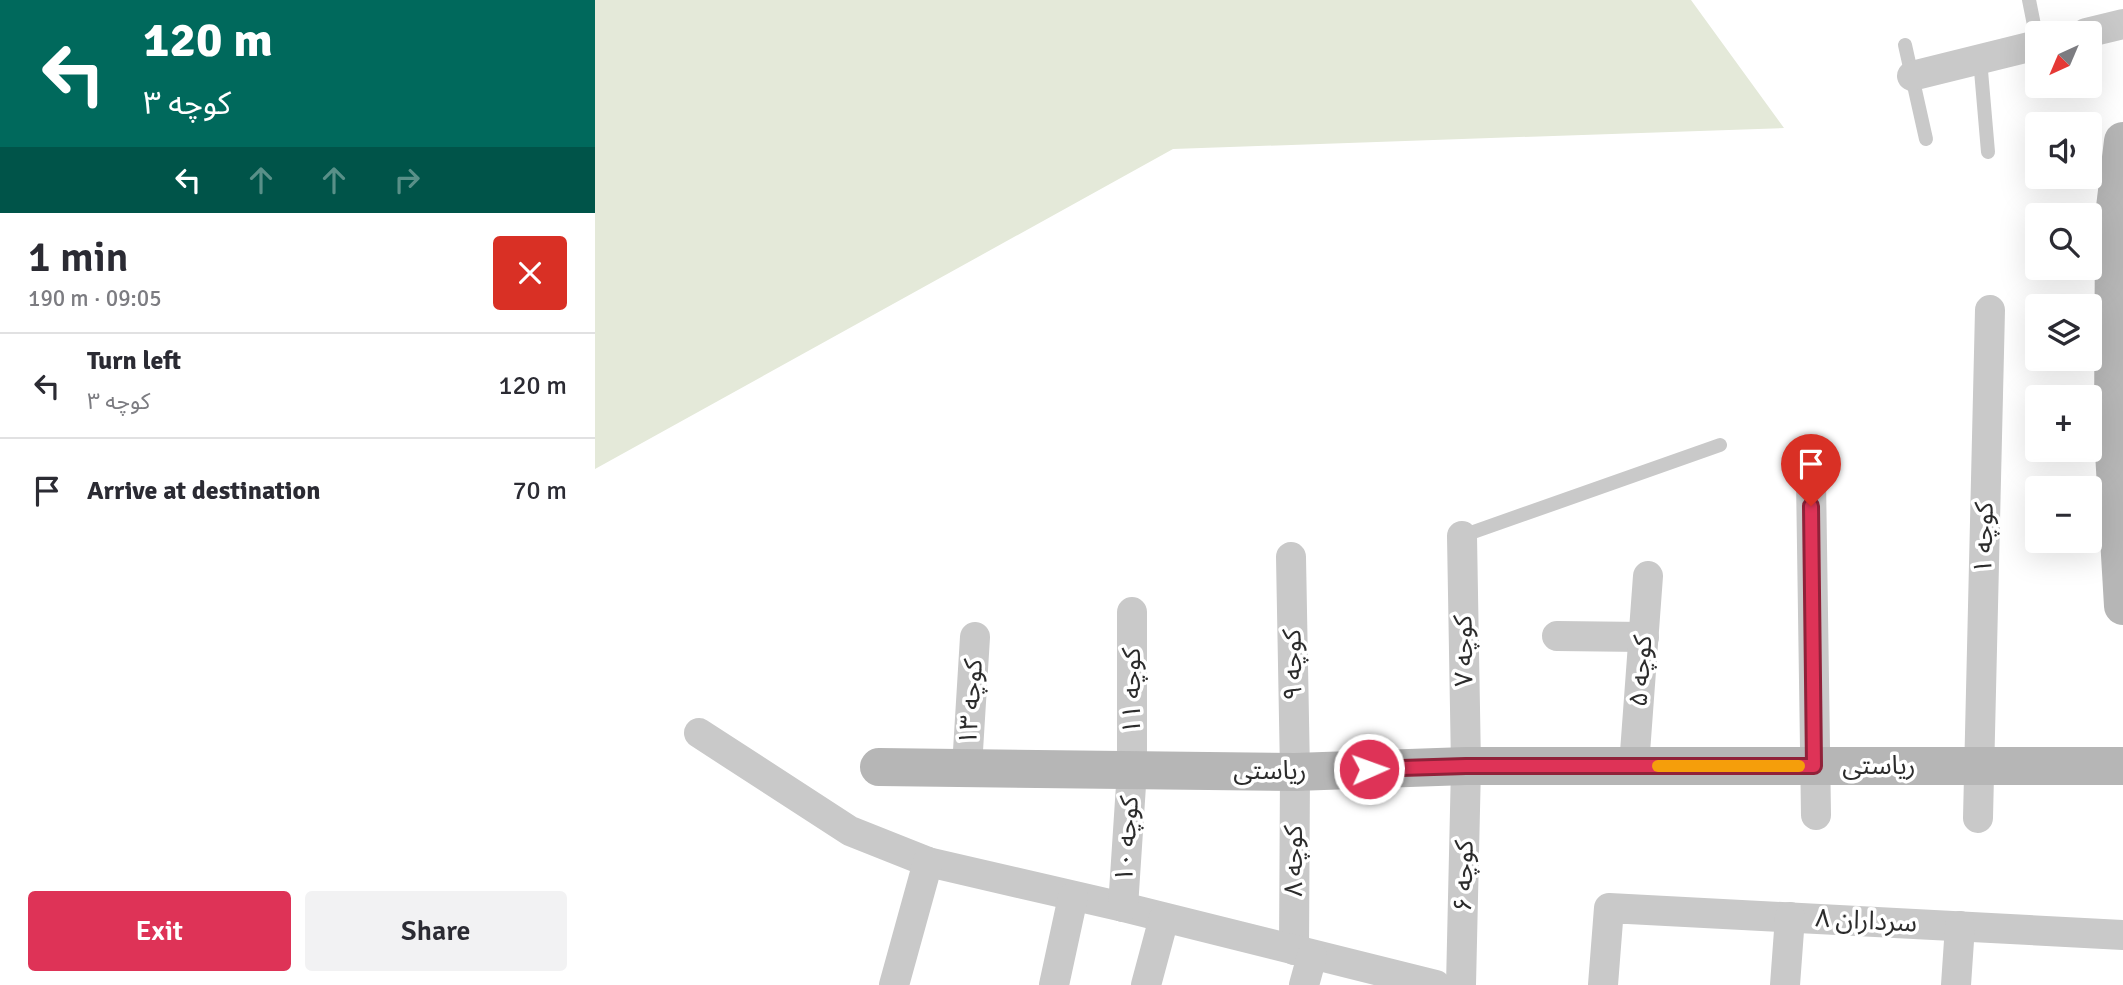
<!DOCTYPE html>
<html lang="en">
<head>
<meta charset="utf-8">
<style>
  :root { --surface:#fff; --page:#f2f2f3; --text:#2b2b33; --muted:#7c7c81; --line:#e1e1e2; --accent:#de3357 }
  body { margin:0; font-family:Signika,"Noto Sans Arabic",sans-serif; background:var(--page); color:var(--text); height:100vh; display:flex; flex-direction:column; font-size:26px; white-space:nowrap }
  * { box-sizing:border-box; margin:0 }
  p { font-size:23px; color:var(--muted) }
  .icon { flex:none; width:38px; height:38px; fill:none; stroke:currentColor; stroke-width:2; stroke-linecap:round; stroke-linejoin:round }
  .map { position:relative; flex:1; overflow:hidden }
  .panel { display:flex; flex-direction:column; background:var(--surface); width:595px }
  .panel>* { flex:none }
  .guide { background:#00695c; color:#fff; overflow:hidden }
  .needle { width:46px; rotate:224deg }
  .buttons { position:absolute; left:1430px; top:21px; display:grid; gap:14px }
  .buttons a { display:grid; place-items:center; width:77px; height:77px; border-radius:7px; background:var(--surface); box-shadow:0 7px 28px #0002; font-size:35px }
  .pin { position:absolute; display:grid; place-items:center; width:60px; height:60px; color:#fff; margin:-72px -30px; border-radius:50% 50% 50% 0; rotate:-45deg; box-shadow:0 0 7px #0007 }
  .pin .icon { rotate:45deg }
  .me { position:absolute; width:77px; margin:-38px; rotate:88deg; stroke-linejoin:round; filter:drop-shadow(0 0 5px #0008) }
  .turn { display:flex; align-items:center; gap:24px; height:147px; padding:0 28px; font-size:32px }
  .turn .icon { width:91px; height:91px; stroke-width:2.5 }
  .turn b { display:block; font-size:49px; line-height:60px }
  .lanes { display:flex; align-items:center; height:66px; padding:0 28px; background:#0003; justify-content:center; gap:35px; direction:ltr }
  .lanes .off { opacity:.35 }
  .round { display:grid; place-items:center; flex:none; width:74px; height:74px; border-radius:7px; background:var(--page) }
  .overview { display:flex; align-items:center; justify-content:space-between; height:119px; padding:0 28px }
  h1 { font-size:42px; font-weight:600; line-height:52px }
  .action { display:flex; gap:14px; margin-top:auto; padding:14px 28px }
  .action a { flex:1; height:80px; border-radius:7px; background:var(--accent); color:#fff; font-size:28px; font-weight:600; line-height:80px; text-align:center }
  .action a+a { background:var(--page); color:var(--text) }
  ul { padding:0; list-style:none }
  li { display:flex; align-items:center; gap:21px; height:105px; padding:0 28px; border-top:2px solid var(--line) }
  li div { flex:1 }
  li b { display:block; font-size:26px }
  li em { font-style:normal }
  main { display:flex; flex:1; min-height:0 }
  .map>svg:first-child { display:block }
</style>
</head>
<body>
<main>
<section class="panel">
<div class="guide">
<div class="turn"><svg class="icon" aria-label="left" viewBox="0 0 24 24"><path d="M17 20v-9H6M10 6l-5 5 5 5"/></svg><div><b>120 m</b>کوچه ۳</div></div>
<div class="lanes"><svg class="icon" aria-label="left" viewBox="0 0 24 24"><path d="M17 20v-9H6M10 6l-5 5 5 5"/></svg><svg class="icon off" aria-label="ahead" viewBox="0 0 24 24"><path d="M12 20V5M6 11l6-6 6 6"/></svg><svg class="icon off" aria-label="ahead" viewBox="0 0 24 24"><path d="M12 20V5M6 11l6-6 6 6"/></svg><svg class="icon off" aria-label="right" viewBox="0 0 24 24"><path d="M7 20v-9h11M14 6l5 5-5 5"/></svg></div>
</div>
<div class="overview"><div><h1>1 min</h1><p>190 m · 09:05</p></div><a class="round" style="background:#d93025;color:#fff"><svg class="icon" aria-label="close" viewBox="0 0 24 24"><path d="M6 6l12 12M18 6L6 18"/></svg></a></div>
<ul>
<li><svg class="icon" aria-label="left" viewBox="0 0 24 24"><path d="M17 20v-9H6M10 6l-5 5 5 5"/></svg><div><b>Turn left</b><p>کوچه ۳</p></div><em>120 m</em></li>
<li><svg class="icon" aria-label="arrive" viewBox="0 0 24 24"><path d="M6 21V4h12l-3 4 3 4H6"/></svg><div><b>Arrive at destination</b></div><em>70 m</em></li>
</ul>
<div class="action"><a>Exit</a><a>Share</a></div>
</section>
<div class="map">
<svg width="1528" height="985" viewBox="0 0 1528 985">
  <rect width="100%" height="100%" fill="#fff"/>
  <!-- green -->
  <path fill="#e4e9d9" d="M 0,0 L 1096,0 L 1189,128 L 578,149 L 0,469 Z"/>
  <g fill="none" stroke-linecap="round" stroke-linejoin="round">
    <!-- lane -->
    <g stroke="#c9c9c9" stroke-width="14">
      <path d="M 1434,0 L 1442,40"/>
      <path d="M 1310,45 L 1331,139"/>
      <path d="M 1385,59 L 1393,152"/>
      <path d="M 867,536 L 1125,445"/>
    </g>
    <!-- street -->
    <g stroke="#c9c9c9" stroke-width="30">
      <path d="M 1491,33 L 1528,24"/>
      <path d="M 1317,76 L 1442,45"/>
      <path d="M 1216,479 L 1221,815"/>
      <path d="M 696,557 L 700,772 L 699,950"/>
      <path d="M 962,636 L 1049,637"/>
      <path d="M 104,733 L 255,831 L 333,862 L 528,907 L 841,985"/>
      <path d="M 1039,766 L 1053,576"/>
      <path d="M 372,767 L 380,637"/>
      <path d="M 1383,818 L 1395,310"/>
      <path d="M 528,907 L 537,770 L 537,612"/>
      <path d="M 299,985 L 333,862"/>
      <path d="M 459,985 L 478,897"/>
      <path d="M 551,985 L 569,918"/>
      <path d="M 709,985 L 717,956"/>
      <path d="M 866,985 L 871,766 L 867,536"/>
      <path d="M 1008,985 L 1014,908 L 1528,935"/>
      <path d="M 1190,985 L 1195,917"/>
      <path d="M 1361,985 L 1365,926"/>
    </g>
    <!-- secondary -->
    <g stroke="#b6b6b6" stroke-width="38">
      <path d="M 1528,141 L 1519,216 L 1518,435 L 1528,606"/>
      <path d="M 284,767 L 700,772 L 871,766 L 1528,766"/>
    </g>
  </g>
  <g fill="none" stroke-linecap="round" stroke-linejoin="round">
    <!-- route casing -->
    <g stroke="#902139" stroke-width="18">
      <path id="route" d="M 774,769 L 871,766 L 1219,766 L 1216,506"/>
    </g>
    <!-- route -->
    <use href="#route" stroke="#de3357" stroke-width="12"/>
    <!-- slow -->
    <path stroke="#f59e0b" stroke-width="12" d="M 1063,766 L 1204,766"/>
  </g>
  <g text-anchor="middle" dominant-baseline="central" stroke-width="7" stroke-linejoin="round" paint-order="stroke">
    <!-- street labels -->
    <g font-size="26" fill="#2c2c2c" stroke="#fff">
      <text transform="translate(1389 538) rotate(-89)">کوچه ۱</text>
      <text transform="translate(869 651) rotate(-91)">کوچه ۷</text>
      <text transform="translate(698 665) rotate(-91)">کوچه ۹</text>
      <text transform="translate(1046 671) rotate(-86)">کوچه ۵</text>
      <text transform="translate(537 691) rotate(-90)">کوچه ۱۱</text>
      <text transform="translate(376 702) rotate(-86)">کوچه ۱۳</text>
      <text x="1284" y="766">ریاستی</text>
      <text x="675" y="771">ریاستی</text>
      <text transform="translate(532 839) rotate(-86)">کوچه ۱۰</text>
      <text transform="translate(699 861) rotate(-90)">کوچه ۸</text>
      <text transform="translate(869 876) rotate(-89)">کوچه ۶</text>
      <text transform="translate(1271 921) rotate(3)">سرداران ۸</text>
    </g>
  </g>
</svg>
<div class="buttons">
<a><svg class="needle" viewBox="-14 -14 28 28"><path d="M0-13l5 13h-10z" fill="#e53935"/><path d="M0 13l5-13h-10z" fill="#7c7c81"/></svg></a>
<a><svg class="icon" aria-label="sound" viewBox="0 0 24 24"><path d="M4 9h4l5-4v14l-5-4H4zM17 9q2 3 0 6"/></svg></a>
<a><svg class="icon" aria-label="search" viewBox="0 0 24 24"><circle cx="10" cy="10" r="6"/><path d="M15 15l6 6"/></svg></a>
<a><svg class="icon" aria-label="layers" viewBox="0 0 24 24"><path d="M12 4l9 5-9 5-9-5zM3 14l9 5 9-5"/></svg></a>
<a>+</a>
<a>−</a>
</div>
<div class="pin" style="left:1216px;top:506px;background:#d93025"><svg class="icon" aria-label="arrive" viewBox="0 0 24 24"><path d="M6 21V4h12l-3 4 3 4H6"/></svg></div>
<svg class="me" style="left:774px;top:769px" viewBox="-20 -20 40 40"><circle r="17" fill="#de3357" stroke="#fff" stroke-width="3"/><path d="M0-11L8 9 0 5-8 9z" fill="#fff"/></svg>
</div>
</main>
</body>
</html>
